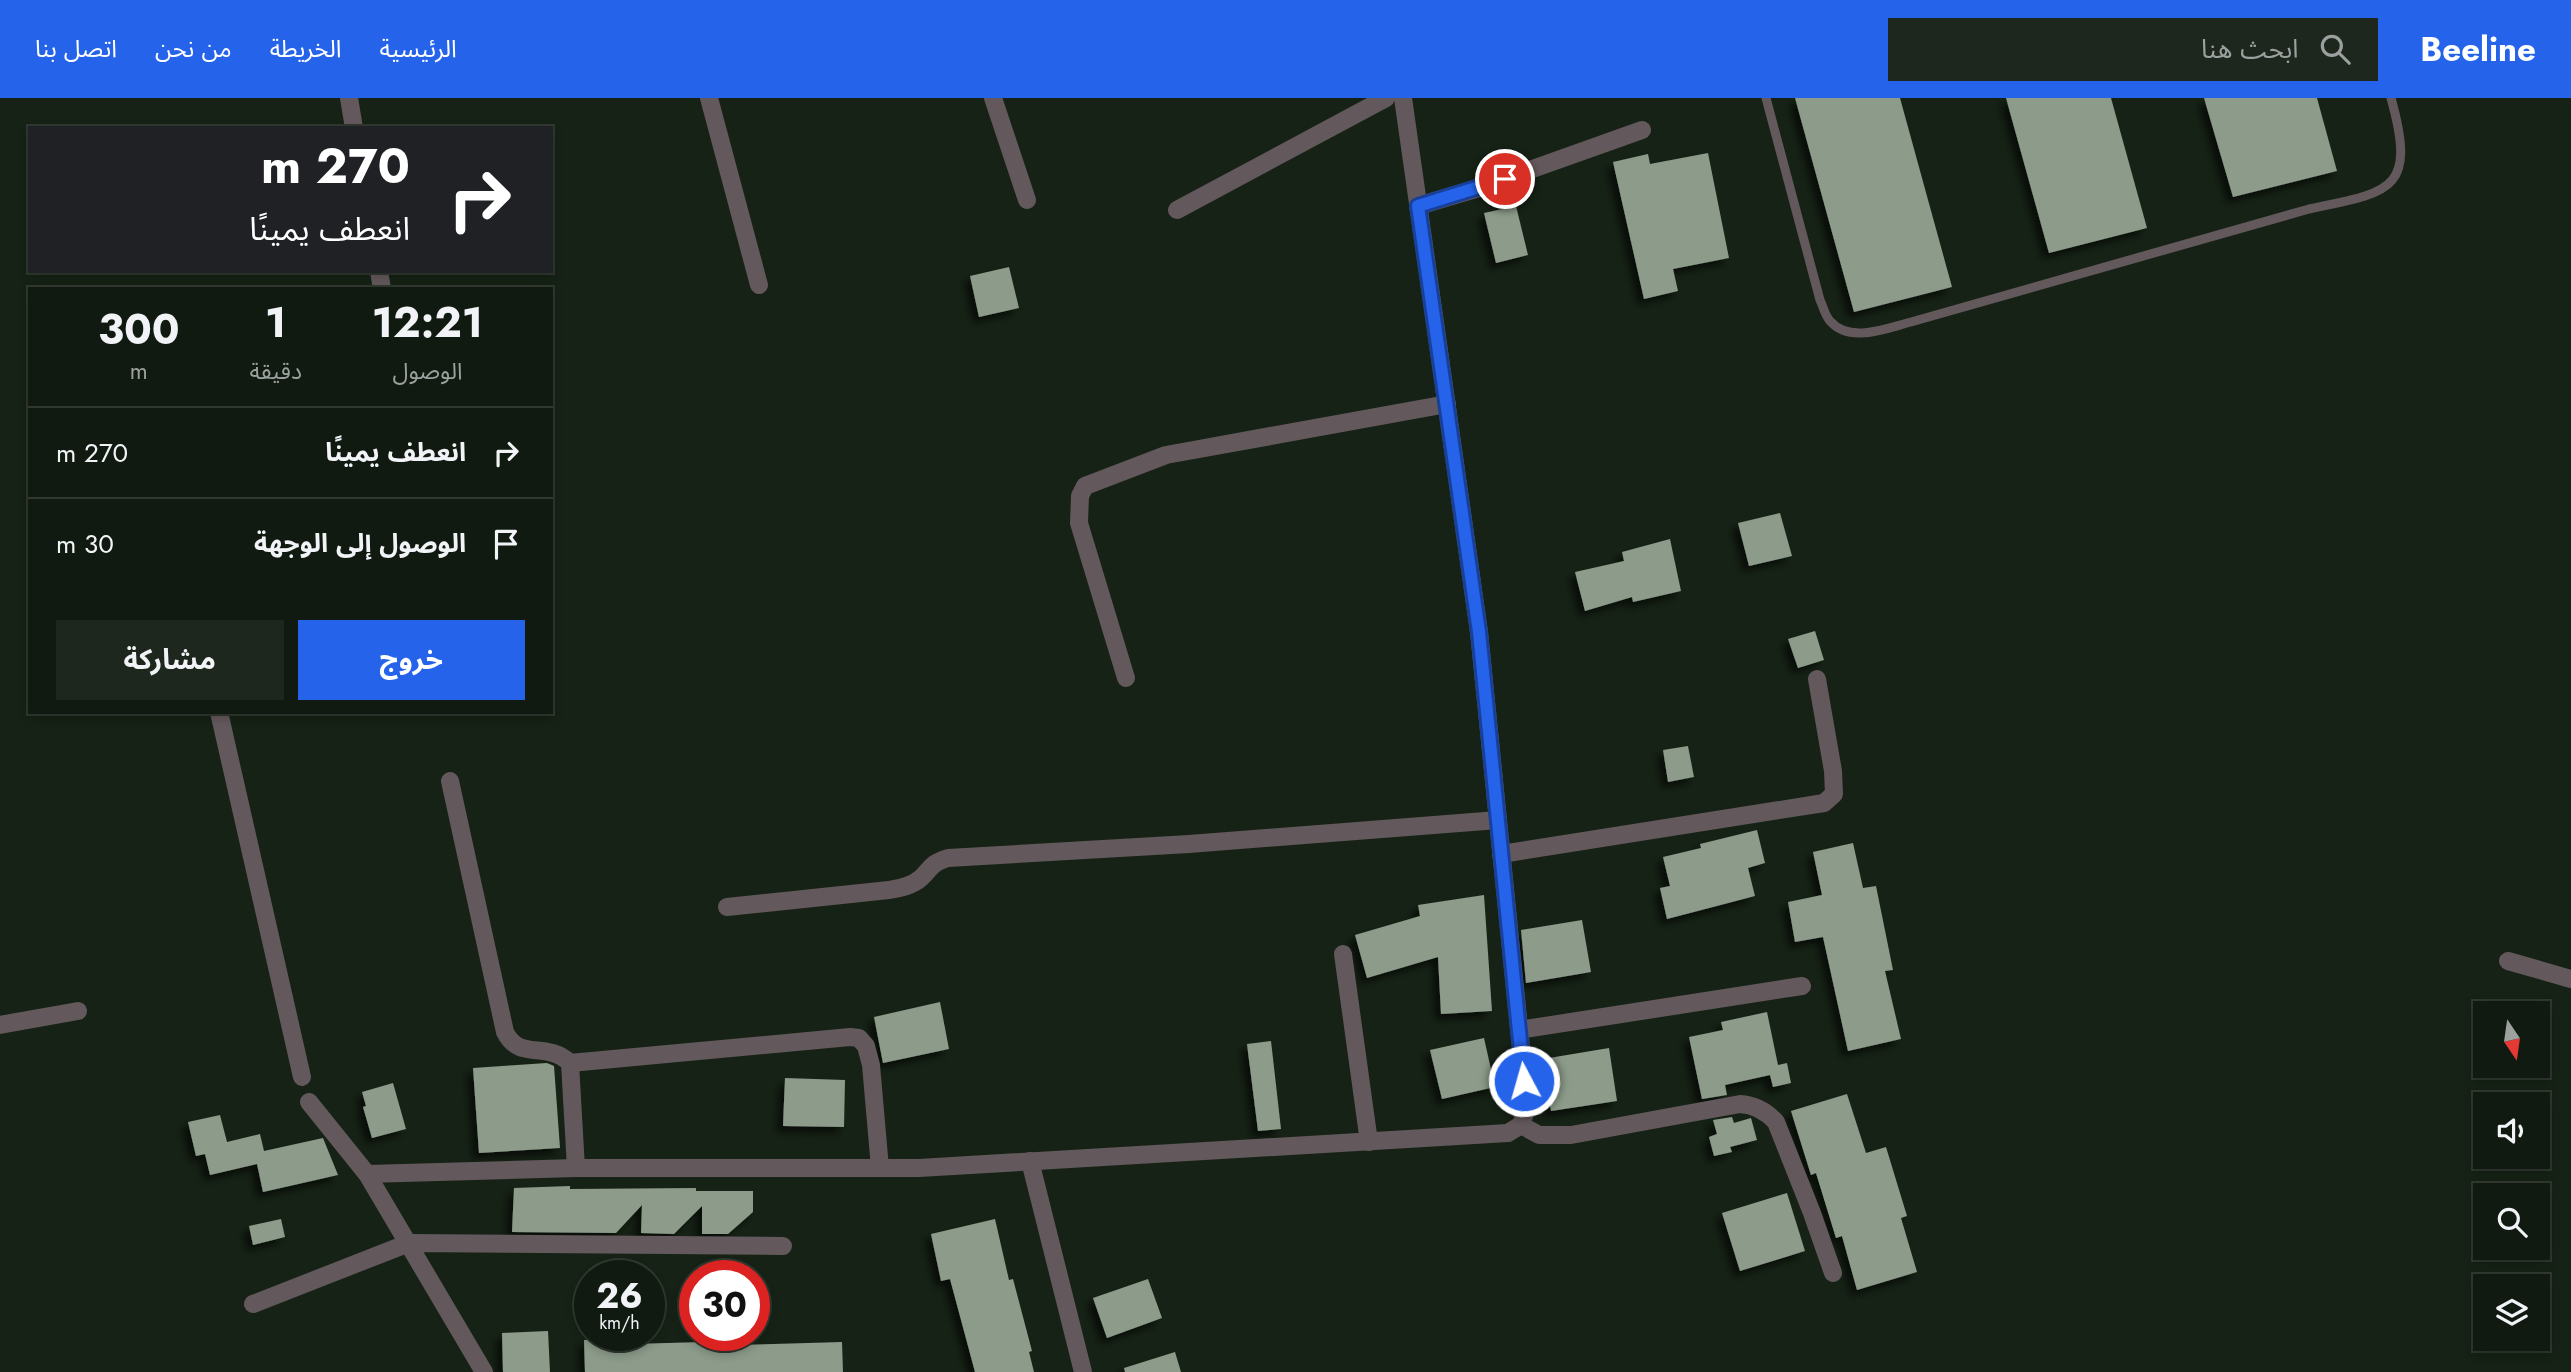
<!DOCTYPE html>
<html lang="ar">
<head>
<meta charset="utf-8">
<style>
  :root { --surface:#101a10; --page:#1e271e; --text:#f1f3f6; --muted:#9ca19f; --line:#303830; --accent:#2563eb }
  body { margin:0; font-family:Jost,"Noto Sans Arabic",sans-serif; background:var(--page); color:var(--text); direction:rtl; height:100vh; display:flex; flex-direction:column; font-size:26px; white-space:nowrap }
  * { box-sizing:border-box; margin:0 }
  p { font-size:23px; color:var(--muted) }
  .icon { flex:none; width:38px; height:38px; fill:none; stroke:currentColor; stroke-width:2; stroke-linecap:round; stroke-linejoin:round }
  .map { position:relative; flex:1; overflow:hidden; direction:ltr }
  .drawer { position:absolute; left:28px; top:189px; width:525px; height:427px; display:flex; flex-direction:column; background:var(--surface); border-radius:0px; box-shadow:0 4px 10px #0003,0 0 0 2px var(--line); direction:rtl }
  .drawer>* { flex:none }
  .banner { position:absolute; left:28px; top:28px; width:525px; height:147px; border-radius:0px; box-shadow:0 4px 10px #0003,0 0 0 2px var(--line); direction:rtl; background:#202124; color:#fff; overflow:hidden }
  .needle { width:46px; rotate:167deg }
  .fabs { position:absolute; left:2473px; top:903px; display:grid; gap:14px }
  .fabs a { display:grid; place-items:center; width:77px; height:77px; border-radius:0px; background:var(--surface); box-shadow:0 4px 10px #0003,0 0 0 2px var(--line); font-size:35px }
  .speed { position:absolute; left:574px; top:1162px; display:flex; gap:14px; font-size:35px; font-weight:700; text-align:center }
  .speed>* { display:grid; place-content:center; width:91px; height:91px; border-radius:50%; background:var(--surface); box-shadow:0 4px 10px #0003,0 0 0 2px var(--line); line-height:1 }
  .speed small { font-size:18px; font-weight:400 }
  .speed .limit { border:10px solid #d22; background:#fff; color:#111 }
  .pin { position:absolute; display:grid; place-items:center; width:60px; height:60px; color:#fff; margin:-30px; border:4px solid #fff; border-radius:50%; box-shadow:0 2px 7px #0007 }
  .me { position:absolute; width:77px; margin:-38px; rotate:354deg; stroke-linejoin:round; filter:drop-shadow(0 0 5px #0008) }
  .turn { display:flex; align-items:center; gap:24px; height:147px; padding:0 28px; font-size:32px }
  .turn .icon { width:91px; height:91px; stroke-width:2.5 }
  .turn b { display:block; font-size:49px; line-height:60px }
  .eta { display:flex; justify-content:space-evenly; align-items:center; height:119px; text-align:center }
  .eta b { font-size:42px; font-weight:700; line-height:49px }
  .cta { display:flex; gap:14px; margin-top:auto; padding:14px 28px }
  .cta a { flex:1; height:80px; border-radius:0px; background:var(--accent); color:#fff; font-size:28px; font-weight:700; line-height:80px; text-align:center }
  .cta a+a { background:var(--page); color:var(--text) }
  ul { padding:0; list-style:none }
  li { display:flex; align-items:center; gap:21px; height:91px; padding:0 28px; border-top:2px solid var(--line) }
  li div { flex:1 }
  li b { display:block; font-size:26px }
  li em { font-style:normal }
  header { display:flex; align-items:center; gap:42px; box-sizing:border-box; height:98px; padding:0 35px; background:var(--accent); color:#fff }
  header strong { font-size:33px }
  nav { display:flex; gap:38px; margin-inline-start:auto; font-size:24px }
  .search { width:490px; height:63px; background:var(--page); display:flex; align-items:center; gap:18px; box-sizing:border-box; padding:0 24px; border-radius:0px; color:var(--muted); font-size:26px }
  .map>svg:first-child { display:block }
</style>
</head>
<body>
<header>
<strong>Beeline</strong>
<div class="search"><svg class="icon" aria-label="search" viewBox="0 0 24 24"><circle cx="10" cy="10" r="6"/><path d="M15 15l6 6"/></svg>ابحث هنا</div>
<nav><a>الرئيسية</a><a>الخريطة</a><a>من نحن</a><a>اتصل بنا</a></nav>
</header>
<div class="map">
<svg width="2571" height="1274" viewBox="0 0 2571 1274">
  <defs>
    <filter id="shadow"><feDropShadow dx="-6" dy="6" stdDeviation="3.5" flood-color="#0009"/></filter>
  </defs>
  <rect width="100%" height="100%" fill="#162215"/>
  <!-- building -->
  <g fill="#8c9b8a" filter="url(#shadow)">
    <path d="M 1795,0 L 1900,0 L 1952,189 L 1854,214 Z"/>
    <path d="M 2006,0 L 2111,0 L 2147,130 L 2049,155 Z"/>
    <path d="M 2204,0 L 2317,0 L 2337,73 L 2233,99 Z"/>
    <path d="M 1708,55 L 1729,160 L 1673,171 L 1678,193 L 1644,201 L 1613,64 L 1648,56 L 1650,66 Z"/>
    <path d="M 1516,108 L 1528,157 L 1496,165 L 1484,115 Z"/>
    <path d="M 1009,169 L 1019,210 L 979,219 L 970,178 Z"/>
    <path d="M 1780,415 L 1792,458 L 1749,468 L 1738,425 Z"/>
    <path d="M 1670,441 L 1681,493 L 1633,504 L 1632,499 L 1585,513 L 1575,474 L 1624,463 L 1622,454 Z"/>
    <path d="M 1815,533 L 1824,562 L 1798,570 L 1788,541 Z"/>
    <path d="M 1688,648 L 1694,679 L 1668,684 L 1663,652 Z"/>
    <path d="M 1757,732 L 1765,765 L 1748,770 L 1755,798 L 1667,821 L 1660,790 L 1670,788 L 1663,759 L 1701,750 L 1700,746 Z"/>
    <path d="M 1853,745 L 1863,790 L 1876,788 L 1893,872 L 1885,873 L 1901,941 L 1848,953 L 1823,839 L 1795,844 L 1788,804 L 1822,797 L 1813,754 Z"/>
    <path d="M 1484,797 L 1492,913 L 1441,916 L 1438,859 L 1367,880 L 1355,837 L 1420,818 L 1418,807 Z"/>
    <path d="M 1582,822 L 1591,874 L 1526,885 L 1521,832 Z"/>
    <path d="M 940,904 L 949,951 L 883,965 L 874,919 Z"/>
    <path d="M 1767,914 L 1778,967 L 1787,965 L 1791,985 L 1773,989 L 1770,977 L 1725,987 L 1727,997 L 1702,1001 L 1689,939 L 1723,932 L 1721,924 Z"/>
    <path d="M 1484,940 L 1495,989 L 1442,1001 L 1430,952 Z"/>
    <path d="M 1271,943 L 1281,1031 L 1258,1033 L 1247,946 Z"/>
    <path d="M 1609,950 L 1617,1003 L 1551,1013 L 1543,961 Z"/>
    <path d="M 547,965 L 554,968 L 560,1050 L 479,1055 L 473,970 Z"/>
    <path d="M 785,980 L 845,982 L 844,1029 L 783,1028 Z"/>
    <path d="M 393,985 L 406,1031 L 372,1040 L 363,1009 L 366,1008 L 362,994 Z"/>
    <path d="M 1847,996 L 1866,1055 L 1886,1049 L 1907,1118 L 1901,1120 L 1917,1174 L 1857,1192 L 1842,1138 L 1836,1140 L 1816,1075 L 1811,1077 L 1791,1013 Z"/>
    <path d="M 220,1017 L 227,1044 L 260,1036 L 264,1053 L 323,1040 L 338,1077 L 263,1094 L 257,1066 L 210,1077 L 205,1056 L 196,1058 L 188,1024 Z"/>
    <path d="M 1732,1019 L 1734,1025 L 1751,1020 L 1757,1042 L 1730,1049 L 1732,1054 L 1714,1058 L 1709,1039 L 1717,1036 L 1713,1022 Z"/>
    <path d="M 570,1088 L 570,1091 L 696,1090 L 696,1093 L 753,1093 L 753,1114 L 728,1136 L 702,1136 L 702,1108 L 674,1136 L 641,1135 L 642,1107 L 616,1135 L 512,1134 L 514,1090 Z"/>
    <path d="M 1787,1095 L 1805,1153 L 1740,1173 L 1722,1115 Z"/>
    <path d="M 281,1121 L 285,1139 L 253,1147 L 249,1128 Z"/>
    <path d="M 995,1121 L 1009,1182 L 1013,1181 L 1032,1253 L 1029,1254 L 1034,1274 L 975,1274 L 950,1181 L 941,1183 L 931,1136 Z"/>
    <path d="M 1148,1181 L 1162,1220 L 1107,1240 L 1093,1200 Z"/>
    <path d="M 548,1233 L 550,1274 L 503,1274 L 502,1235 Z"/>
    <path d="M 630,1241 L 631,1246 L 703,1244 L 703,1248 L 842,1244 L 843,1274 L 585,1274 L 584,1242 Z"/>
    <path d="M 1175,1254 L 1181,1274 L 1125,1274 L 1124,1270 Z"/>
  </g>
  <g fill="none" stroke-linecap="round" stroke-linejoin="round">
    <!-- lane -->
    <path stroke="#63585b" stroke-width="9" d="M 1766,0 L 1820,202 C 1823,208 1825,218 1830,223 C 1850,246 1887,230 1911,224 L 2309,111 C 2391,94 2417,93 2391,0"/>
    <!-- street -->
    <g stroke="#63585b" stroke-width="18">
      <path d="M 349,0 L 354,30"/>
      <path d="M 709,0 L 759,187"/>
      <path d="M 993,0 L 1027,102"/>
      <path d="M 1418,108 L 1482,89 L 1642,32"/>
      <path d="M 1177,112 L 1386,0"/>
      <path d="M 379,173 L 382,191"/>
      <path d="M 1126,580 L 1079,425 L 1080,398 L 1085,388 L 1166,357 L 1447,306"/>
      <path d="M 219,614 L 302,979"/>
      <path d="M 450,683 L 505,934 C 520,964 546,942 570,965 L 576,1070"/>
      <path d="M 1501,756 L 1824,705 L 1834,696 L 1833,673 L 1817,581"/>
      <path d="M 727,809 L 889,792 C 900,790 912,788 921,780 C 932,769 932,765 948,760 L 1189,746 L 1498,722"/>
      <path d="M 1343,856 L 1369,1044"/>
      <path d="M 2508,863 L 2571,881"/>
      <path d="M 0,927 L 78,913"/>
      <path d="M 1519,932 L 1802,888"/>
      <path d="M 570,965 L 850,939 L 859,940 L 866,948 L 871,967 L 880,1070"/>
      <path d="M 309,1004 L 367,1076 L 484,1274"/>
      <path d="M 1521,1027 L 1539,1037 L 1571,1037 L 1740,1006 C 1755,1007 1766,1013 1776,1024 L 1812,1115 L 1833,1175"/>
      <path d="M 1030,1063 L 1083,1274"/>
      <path d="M 367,1076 L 576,1070 L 919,1070 L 1508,1035 L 1521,1027 L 1527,1009 L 1479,534 L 1403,0"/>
      <path d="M 253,1206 L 409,1145 L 783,1148"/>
    </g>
  </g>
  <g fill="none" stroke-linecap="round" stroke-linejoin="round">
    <!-- route casing -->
    <g stroke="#184099" stroke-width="18">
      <path id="route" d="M 1505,81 L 1418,108 L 1479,534 L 1524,983"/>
    </g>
    <!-- route -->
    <use href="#route" stroke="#2563eb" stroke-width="12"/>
  </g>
</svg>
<div class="fabs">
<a><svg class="needle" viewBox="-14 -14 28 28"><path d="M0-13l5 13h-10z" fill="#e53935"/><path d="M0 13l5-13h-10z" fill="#9ca19f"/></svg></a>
<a><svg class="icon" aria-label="sound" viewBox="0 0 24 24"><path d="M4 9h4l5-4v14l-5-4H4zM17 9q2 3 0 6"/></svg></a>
<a><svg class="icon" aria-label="search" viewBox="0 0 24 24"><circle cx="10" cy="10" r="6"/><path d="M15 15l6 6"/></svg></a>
<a><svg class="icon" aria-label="layers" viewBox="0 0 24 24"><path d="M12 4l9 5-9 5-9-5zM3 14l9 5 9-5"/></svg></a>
</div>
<div class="speed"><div>26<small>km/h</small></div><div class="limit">30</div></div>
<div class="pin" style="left:1505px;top:81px;background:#d93025"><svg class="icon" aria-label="arrive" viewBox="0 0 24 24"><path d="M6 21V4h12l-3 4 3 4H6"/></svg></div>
<svg class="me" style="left:1524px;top:983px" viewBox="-20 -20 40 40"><circle r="17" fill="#2563eb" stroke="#fff" stroke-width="3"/><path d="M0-11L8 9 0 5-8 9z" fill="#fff"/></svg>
<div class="banner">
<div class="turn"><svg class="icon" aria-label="right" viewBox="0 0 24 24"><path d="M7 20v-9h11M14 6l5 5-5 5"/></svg><div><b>270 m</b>انعطف يمينًا</div></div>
</div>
<section class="drawer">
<div class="eta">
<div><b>12:21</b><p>الوصول</p></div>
<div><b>1</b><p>دقيقة</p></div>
<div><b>300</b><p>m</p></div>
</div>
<ul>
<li><svg class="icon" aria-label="right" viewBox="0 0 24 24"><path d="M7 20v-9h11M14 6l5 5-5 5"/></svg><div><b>انعطف يمينًا</b></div><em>270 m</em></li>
<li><svg class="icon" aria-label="arrive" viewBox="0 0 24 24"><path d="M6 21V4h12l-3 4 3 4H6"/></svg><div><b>الوصول إلى الوجهة</b></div><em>30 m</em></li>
</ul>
<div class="cta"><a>خروج</a><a>مشاركة</a></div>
</section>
</div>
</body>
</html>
